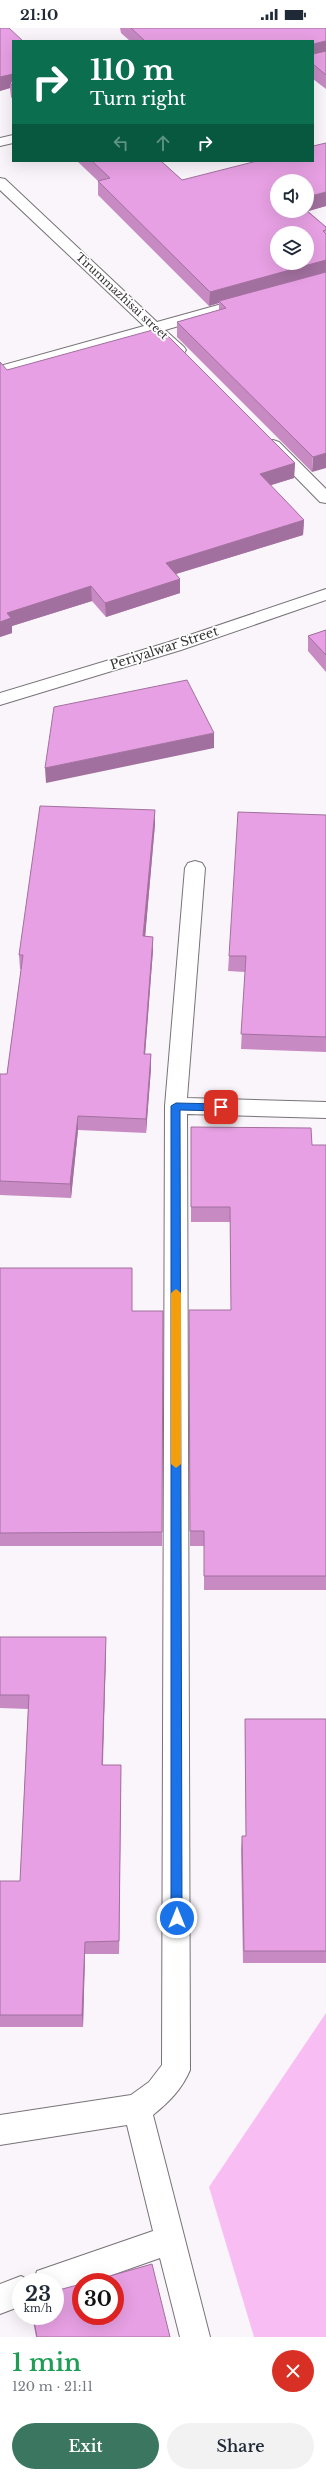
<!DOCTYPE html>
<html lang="en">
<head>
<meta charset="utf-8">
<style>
  :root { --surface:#fff; --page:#f2f2f3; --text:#1f2937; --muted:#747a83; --accent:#3b7660 }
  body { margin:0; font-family:"Libre Baskerville",serif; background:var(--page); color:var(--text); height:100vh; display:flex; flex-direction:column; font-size:15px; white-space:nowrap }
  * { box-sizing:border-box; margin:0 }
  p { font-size:13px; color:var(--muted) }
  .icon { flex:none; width:22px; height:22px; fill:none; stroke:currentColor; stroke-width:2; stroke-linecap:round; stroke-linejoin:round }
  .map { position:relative; height:2309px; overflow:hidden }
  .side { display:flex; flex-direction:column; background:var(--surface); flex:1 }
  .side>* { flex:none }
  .hud { position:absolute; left:12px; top:12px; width:302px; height:122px; border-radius:0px; box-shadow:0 4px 16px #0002; background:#0b6e4f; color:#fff; overflow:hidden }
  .controls { position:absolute; left:270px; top:146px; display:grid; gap:8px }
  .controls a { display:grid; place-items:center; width:44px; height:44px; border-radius:50%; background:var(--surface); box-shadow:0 4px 16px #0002; font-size:20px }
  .speed { position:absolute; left:12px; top:2245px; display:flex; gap:8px; font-size:20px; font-weight:700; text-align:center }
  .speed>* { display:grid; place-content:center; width:52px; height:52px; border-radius:50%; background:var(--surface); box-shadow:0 4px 16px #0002; line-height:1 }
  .speed small { font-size:10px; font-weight:400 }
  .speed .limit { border:6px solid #d22; background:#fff; color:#111 }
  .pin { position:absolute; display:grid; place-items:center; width:34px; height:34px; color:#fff; margin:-17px; border-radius:8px; box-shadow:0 2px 6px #0006 }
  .me { position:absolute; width:44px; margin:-22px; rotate:0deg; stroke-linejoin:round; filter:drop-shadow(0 0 3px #0008) }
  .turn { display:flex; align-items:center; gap:14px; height:84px; padding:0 12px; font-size:18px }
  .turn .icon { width:52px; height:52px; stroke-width:2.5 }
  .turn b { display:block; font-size:28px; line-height:34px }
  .lanes { display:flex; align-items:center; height:38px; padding:0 12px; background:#0003; justify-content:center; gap:20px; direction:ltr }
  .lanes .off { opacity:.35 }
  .round { display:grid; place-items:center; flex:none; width:42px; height:42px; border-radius:21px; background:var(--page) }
  .head { display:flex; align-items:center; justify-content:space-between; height:68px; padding:0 12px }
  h1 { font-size:24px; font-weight:600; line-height:30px; color:#1e9e55 }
  .primary-button { display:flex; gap:8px; margin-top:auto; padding:8px 12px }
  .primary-button a { flex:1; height:46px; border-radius:24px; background:var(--accent); color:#fff; font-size:16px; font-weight:600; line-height:46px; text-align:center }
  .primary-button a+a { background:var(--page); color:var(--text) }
  .status { display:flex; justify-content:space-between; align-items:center; height:28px; padding:0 20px; background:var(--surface); direction:ltr }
  .status svg { height:11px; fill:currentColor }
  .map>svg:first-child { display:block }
</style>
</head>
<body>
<div class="status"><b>21:10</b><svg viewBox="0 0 49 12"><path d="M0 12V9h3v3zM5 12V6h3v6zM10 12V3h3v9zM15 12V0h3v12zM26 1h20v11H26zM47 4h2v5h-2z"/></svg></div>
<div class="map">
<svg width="326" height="2309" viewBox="0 0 326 2309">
  <rect width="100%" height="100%" fill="#faf5fa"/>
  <!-- green -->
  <path fill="#f8bef4" d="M 326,1985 L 326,2309 L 254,2309 L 209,2159 Z"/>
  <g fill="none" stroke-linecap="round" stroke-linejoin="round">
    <!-- minor casing -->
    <g stroke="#777377" stroke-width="2">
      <g id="minor">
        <path d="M 13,107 L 13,115 L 0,118 L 0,110 Z"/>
        <path d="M 0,150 L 5,151 L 157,294 L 247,269 L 255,274 L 252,277 L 165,302 L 184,319 L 186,322 L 184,325 L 172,325 L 152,306 L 0,348 L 0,338 L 144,298 L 0,162 Z"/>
        <path d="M 273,412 L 279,414 L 326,461 L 326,475 L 320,474 L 267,420 L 265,417 L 267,414 Z"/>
        <path d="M 326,561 L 326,572 L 181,622 L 0,677 L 0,665 L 169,614 Z"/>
        <path d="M 195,833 L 202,835 L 205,840 L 187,1070 L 326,1074 L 326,1090 L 187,1086 L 190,2042 C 182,2061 169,2074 153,2087 L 210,2309 L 180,2309 L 160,2230 L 92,2254 L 81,2254 L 81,2258 L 55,2267 L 55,2254 L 33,2254 L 37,2243 L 153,2203 L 127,2097 L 0,2117 L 0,2087 L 131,2067 L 149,2054 L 162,2037 L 165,1078 L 185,840 L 188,835 Z"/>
        <path d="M 21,2248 L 32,2254 L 21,2254 L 21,2278 L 0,2286 L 0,2256 Z"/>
      </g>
    </g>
    <!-- minor -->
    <use href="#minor" fill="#fff" fill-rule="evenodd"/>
  </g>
  <!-- wall -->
  <g fill="#c78ac3">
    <path d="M 0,0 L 13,13 L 13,72 L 11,69 L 10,60 L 0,63 Z"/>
    <path d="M 120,0 L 326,0 L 326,61 L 313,51 L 313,13 L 130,13 L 121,5 Z"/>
    <path d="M 77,133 L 161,133 L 182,152 L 326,178 L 308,183 L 326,199 L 312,444 L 177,309 L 177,294 L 219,282 L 219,275 L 209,278 L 98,167 L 98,153 Z"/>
    <path d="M 0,334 L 7,342 L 295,435 L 294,450 L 270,457 L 304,492 L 303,507 L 176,546 L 180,551 L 180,565 L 106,589 L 92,573 L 12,598 L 12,605 L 0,609 Z"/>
    <path d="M 326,602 L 326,644 L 308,623 L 308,608 Z"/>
    <path d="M 326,787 L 326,1024 L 241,1021 L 245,944 L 228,943 L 229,928 Z"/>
    <path d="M 155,796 L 145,908 L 153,922 L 145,1026 L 151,1026 L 151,1040 L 146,1105 L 78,1102 L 71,1170 L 0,1167 L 0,1046 L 7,1046 L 21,941 L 20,941 L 19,927 Z"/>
    <path d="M 191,1099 L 312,1117 L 326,1117 L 326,1562 L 204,1562 L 204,1518 L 190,1518 L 189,1297 L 231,1282 L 230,1194 L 191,1194 Z"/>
    <path d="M 0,1240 L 132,1240 L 132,1283 L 163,1283 L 162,1518 L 0,1518 Z"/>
    <path d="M 0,1609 L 106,1622 L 103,1737 L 121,1737 L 119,1926 L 85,1926 L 83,1999 L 0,1999 L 0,1853 L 20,1853 L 28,1681 L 0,1680 Z"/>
    <path d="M 245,1691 L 326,1691 L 326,1935 L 243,1935 L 241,1821 L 242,1808 L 246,1808 L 245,1704 Z"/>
    <path d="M 32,2288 L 55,2288 L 170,2309 L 36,2309 Z"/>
  </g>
  <!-- shaded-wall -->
  <g fill="#a2709f">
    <path d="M 326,13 L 326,27 L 313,30 L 313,16 Z"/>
    <path d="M 13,46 L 13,58 L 10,55 L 10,60 L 0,63 L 0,49 Z"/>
    <path d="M 326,164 L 326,178 L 295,187 L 307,183 L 307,169 Z"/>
    <path d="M 326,232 L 326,246 L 219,273 L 219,275 L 209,278 L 210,264 Z"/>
    <path d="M 326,425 L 326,440 L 312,444 L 313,429 Z"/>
    <path d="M 295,435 L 294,450 L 259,461 L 260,446 Z"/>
    <path d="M 304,492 L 303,507 L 166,549 L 166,535 Z"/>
    <path d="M 180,551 L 180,565 L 106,589 L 105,575 Z"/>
    <path d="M 91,558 L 92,573 L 12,598 L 12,605 L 0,609 L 0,594 L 7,585 Z"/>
    <path d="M 214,705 L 214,720 L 46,755 L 45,740 Z"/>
    <path d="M 155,782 L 155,796 L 144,922 L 143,908 Z"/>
    <path d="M 153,909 L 153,922 L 144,1040 L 144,1026 Z"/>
    <path d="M 151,1026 L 151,1040 L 146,1105 L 146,1091 Z"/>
    <path d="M 78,1088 L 78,1102 L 71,1170 L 70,1156 Z"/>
    <path d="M 106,1609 L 106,1622 L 102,1751 L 102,1737 Z"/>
    <path d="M 121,1737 L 121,1751 L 119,1926 L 119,1913 Z"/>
    <path d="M 85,1914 L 85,1926 L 83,1999 L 82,1987 Z"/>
  </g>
  <!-- building -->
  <g fill="#e7a0e3" stroke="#a2709f" fill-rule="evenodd">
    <path d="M 0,0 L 9,0 L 23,13 L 13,13 L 13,46 L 0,49 Z"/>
    <path d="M 131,0 L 326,0 L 326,13 L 313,16 L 313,13 L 145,13 Z"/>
    <path d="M 326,23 L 326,47 L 313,36 L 313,26 Z"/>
    <path d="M 13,52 L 13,58 L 10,55 Z"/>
    <path d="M 326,115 L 326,164 L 307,169 L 307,153 L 277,153 L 277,183 L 307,183 L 326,199 L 326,202 L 323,203 L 326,206 L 326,232 L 210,264 L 98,153 L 110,150 L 92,133 L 161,133 L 182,152 L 257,133 L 313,133 L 313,118 ZM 277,205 L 307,205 L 307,235 L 277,235 Z"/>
    <path d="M 326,244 L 326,425 L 313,429 L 177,294 L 226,280 L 219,273 Z"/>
    <path d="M 160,300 L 295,435 L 260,446 L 304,492 L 166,535 L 180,551 L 105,575 L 91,558 L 7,585 L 11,590 L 0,594 L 0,334 L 7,342 Z"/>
    <path d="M 326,602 L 326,627 L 308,608 Z"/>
    <path d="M 187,652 L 214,705 L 45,740 L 54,679 Z"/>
    <path d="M 40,778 L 155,782 L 143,908 L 153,909 L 144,1026 L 151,1026 L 146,1091 L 78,1088 L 70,1156 L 0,1153 L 0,1046 L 7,1046 L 23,927 L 19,927 Z"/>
    <path d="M 238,784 L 326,787 L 326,1009 L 241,1006 L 246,928 L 229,928 Z"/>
    <path d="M 191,1099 L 311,1100 L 312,1117 L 326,1117 L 326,1548 L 204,1548 L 204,1503 L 190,1503 L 189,1282 L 231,1282 L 230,1179 L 191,1179 Z"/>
    <path d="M 0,1240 L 132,1240 L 132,1283 L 163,1283 L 162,1504 L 0,1505 Z"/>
    <path d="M 0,1609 L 106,1609 L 102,1737 L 121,1737 L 119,1913 L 85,1914 L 82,1987 L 0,1987 L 0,1853 L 20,1853 L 29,1667 L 0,1667 Z"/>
    <path d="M 245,1691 L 326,1691 L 326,1923 L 244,1923 L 242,1808 L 246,1808 Z"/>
    <path d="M 152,2236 L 170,2309 L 37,2309 L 33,2288 L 55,2288 L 55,2263 L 81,2256 L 81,2288 L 115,2288 L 115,2254 L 89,2254 Z"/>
  </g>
  <!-- route -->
  <path fill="#1a73e8" stroke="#114b97" d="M 176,1075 L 221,1076 L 225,1079 L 221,1083 L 180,1082 L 182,1890 L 177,1896 L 171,1890 L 171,1078 Z"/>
  <!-- slow -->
  <path fill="#f59e0b" d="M 176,1261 L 181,1265 L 181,1436 L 176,1440 L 171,1436 L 171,1265 Z"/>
  <g text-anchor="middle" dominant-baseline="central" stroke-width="3.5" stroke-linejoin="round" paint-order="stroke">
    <!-- far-street labels -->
    <g font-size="11" fill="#363435" stroke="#fff">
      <text transform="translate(122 268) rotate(43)">Tirummazhisai street</text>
    </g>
    <!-- street labels -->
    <g font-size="13" fill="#363435" stroke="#fff">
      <text transform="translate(164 620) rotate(-18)">Periyalwar Street</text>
    </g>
  </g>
</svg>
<div class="controls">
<a><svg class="icon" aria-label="sound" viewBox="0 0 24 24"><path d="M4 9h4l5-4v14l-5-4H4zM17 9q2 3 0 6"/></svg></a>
<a><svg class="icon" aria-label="layers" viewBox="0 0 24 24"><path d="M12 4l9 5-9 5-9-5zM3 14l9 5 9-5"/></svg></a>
</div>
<div class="speed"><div>23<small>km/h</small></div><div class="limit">30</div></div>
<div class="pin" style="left:221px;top:1079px;background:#d93025"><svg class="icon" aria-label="arrive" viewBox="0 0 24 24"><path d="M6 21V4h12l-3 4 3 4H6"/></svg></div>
<svg class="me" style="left:177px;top:1890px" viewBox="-20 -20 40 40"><circle r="17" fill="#1a73e8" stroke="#fff" stroke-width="3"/><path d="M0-11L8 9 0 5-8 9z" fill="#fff"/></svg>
<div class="hud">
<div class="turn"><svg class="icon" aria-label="right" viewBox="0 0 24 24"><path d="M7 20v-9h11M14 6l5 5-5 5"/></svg><div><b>110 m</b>Turn right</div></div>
<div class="lanes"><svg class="icon off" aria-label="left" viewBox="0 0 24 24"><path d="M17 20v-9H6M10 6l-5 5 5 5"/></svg><svg class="icon off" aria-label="ahead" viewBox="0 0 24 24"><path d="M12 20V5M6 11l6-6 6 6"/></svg><svg class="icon" aria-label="right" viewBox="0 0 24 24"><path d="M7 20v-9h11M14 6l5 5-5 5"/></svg></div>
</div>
</div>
<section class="side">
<div class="head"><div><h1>1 min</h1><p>120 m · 21:11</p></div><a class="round" style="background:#d93025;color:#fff"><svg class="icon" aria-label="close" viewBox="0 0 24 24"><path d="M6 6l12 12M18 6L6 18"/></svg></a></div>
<div class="primary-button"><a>Exit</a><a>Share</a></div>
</section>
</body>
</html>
